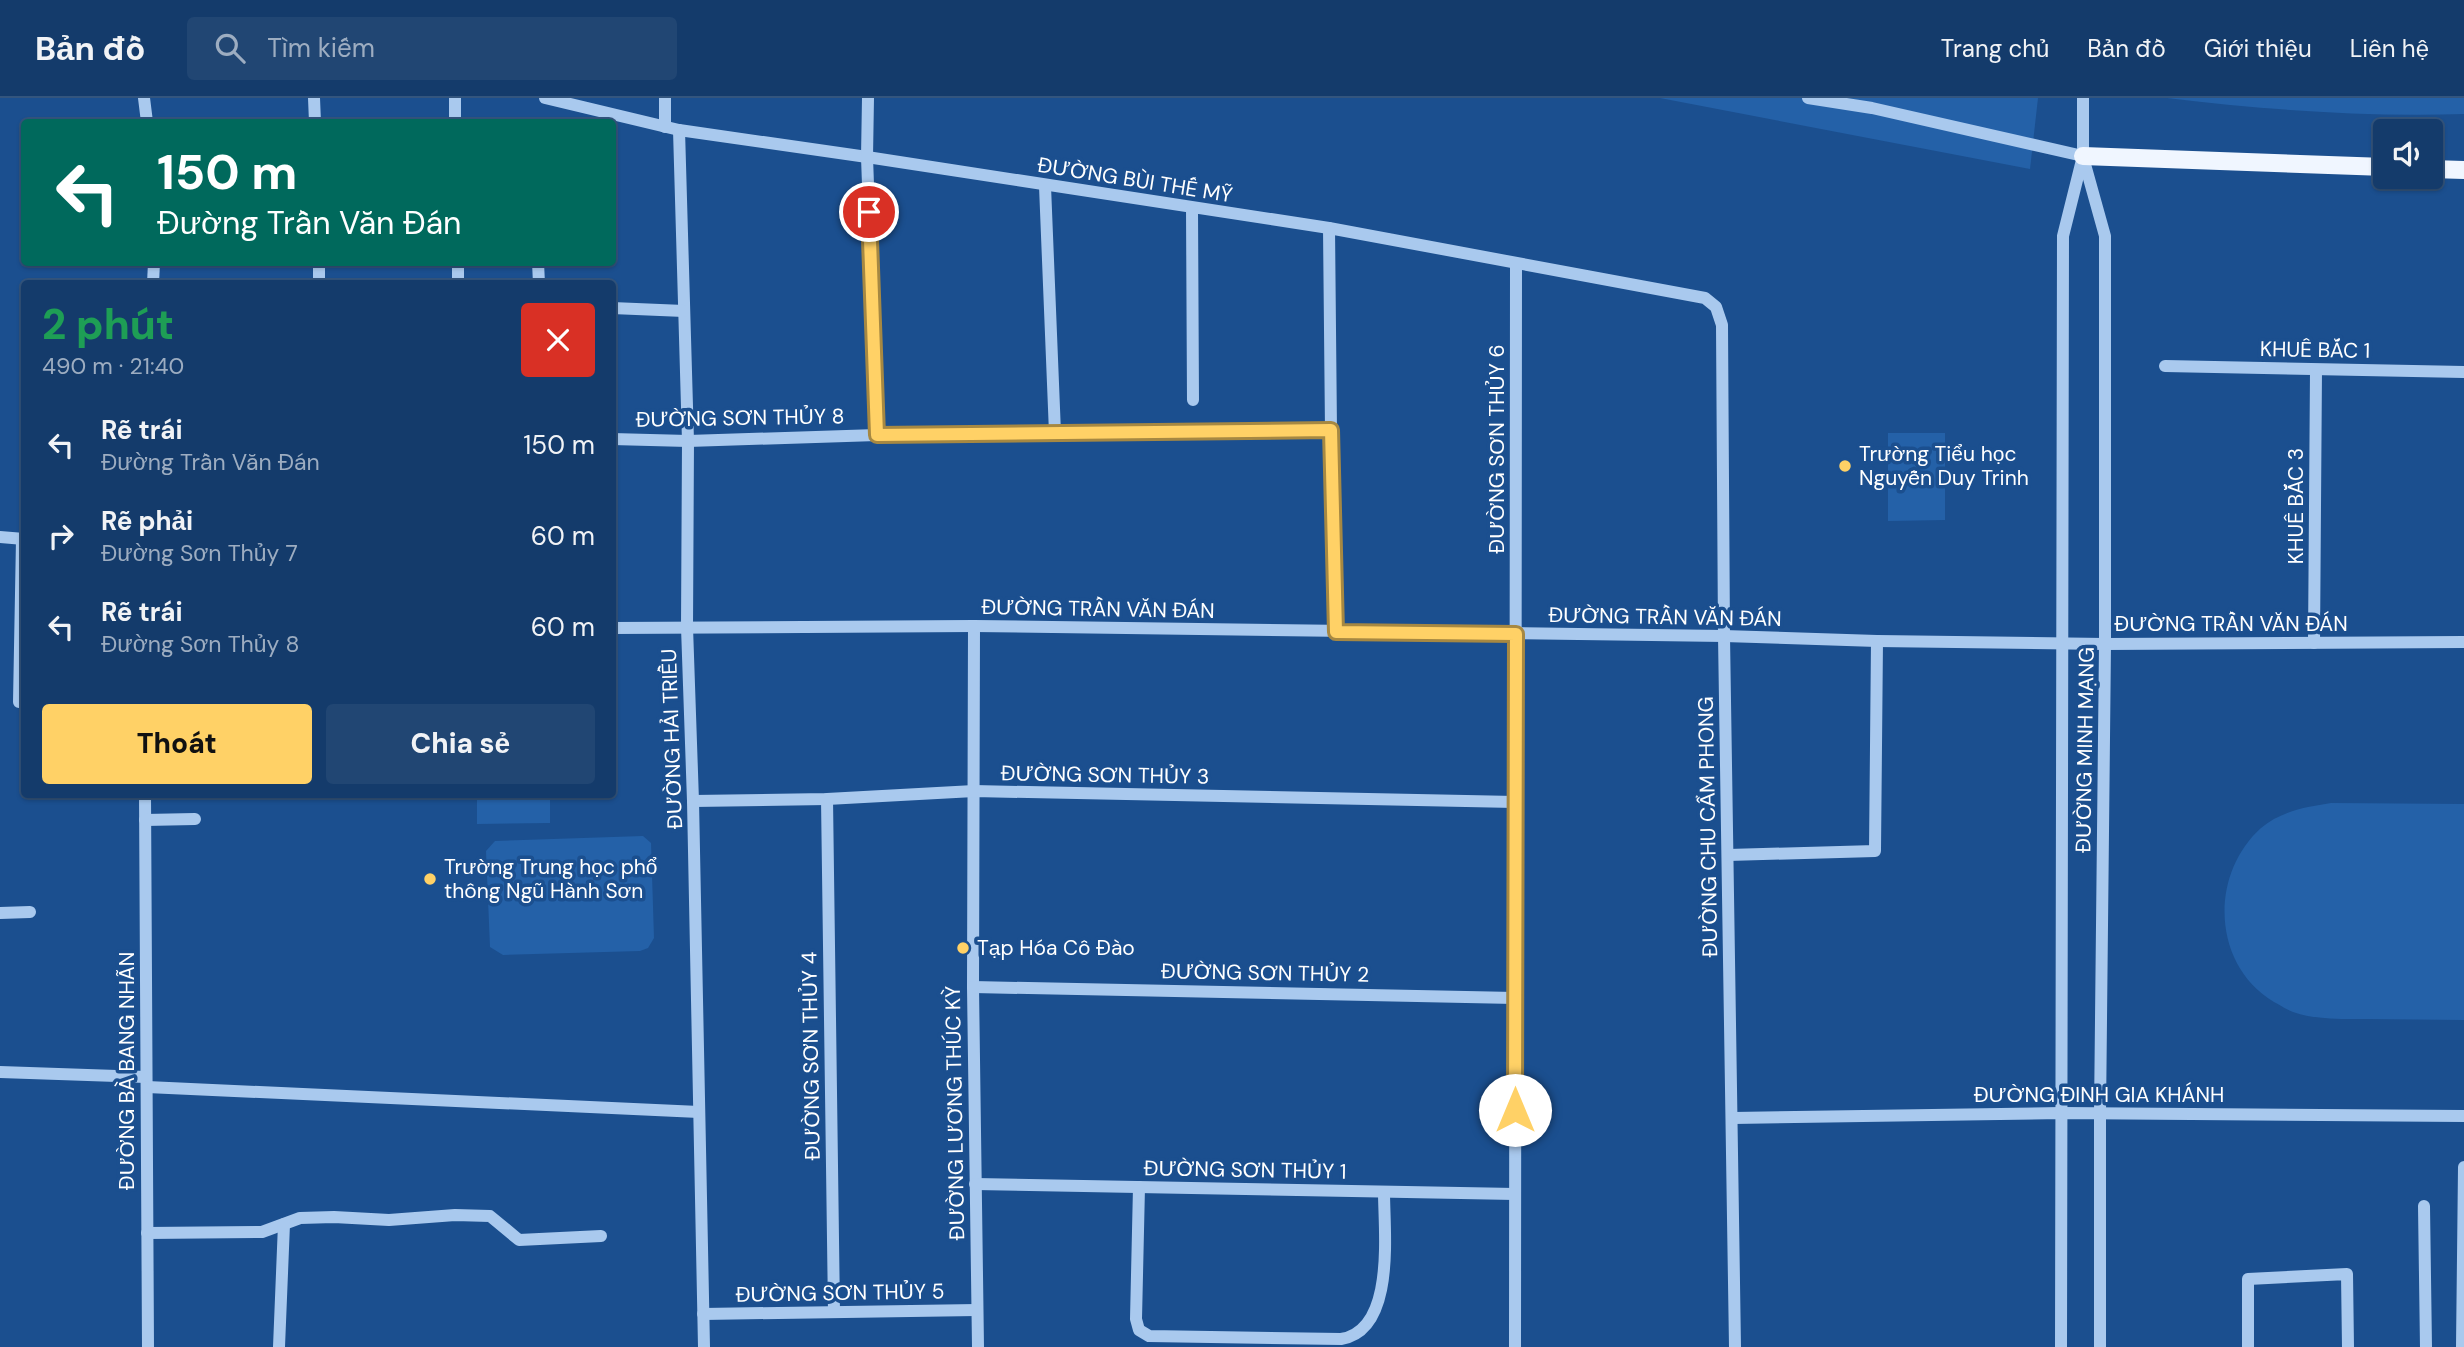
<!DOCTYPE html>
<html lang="vi">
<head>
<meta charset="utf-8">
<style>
  :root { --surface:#143b6b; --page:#214673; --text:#f1f3f6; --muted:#9dadc1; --line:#33557e; --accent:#ffd166 }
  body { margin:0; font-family:"DM Sans",sans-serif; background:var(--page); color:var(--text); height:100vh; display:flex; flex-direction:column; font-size:26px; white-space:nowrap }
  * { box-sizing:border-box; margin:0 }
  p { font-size:23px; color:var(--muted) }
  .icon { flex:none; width:38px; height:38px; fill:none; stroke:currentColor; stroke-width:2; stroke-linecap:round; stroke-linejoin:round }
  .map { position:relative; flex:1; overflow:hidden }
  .side { position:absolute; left:21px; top:182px; width:595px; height:518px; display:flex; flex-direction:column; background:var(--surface); border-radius:7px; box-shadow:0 2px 5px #0004,0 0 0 2px var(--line) }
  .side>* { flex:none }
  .hud { position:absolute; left:21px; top:21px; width:595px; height:147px; border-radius:7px; box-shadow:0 2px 5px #0004,0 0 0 2px var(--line); background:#00695c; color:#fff; overflow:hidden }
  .fabs { position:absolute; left:2373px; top:21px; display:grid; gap:14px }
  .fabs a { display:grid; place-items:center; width:70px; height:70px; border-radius:7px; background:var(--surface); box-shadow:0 2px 5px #0004,0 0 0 2px var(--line); font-size:35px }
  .pin { position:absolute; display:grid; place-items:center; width:60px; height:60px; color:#fff; margin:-30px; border:4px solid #fff; border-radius:50%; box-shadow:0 2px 7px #0007 }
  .me { position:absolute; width:77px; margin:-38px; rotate:0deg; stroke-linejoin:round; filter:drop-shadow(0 0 5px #0008) }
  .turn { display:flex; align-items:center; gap:24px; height:147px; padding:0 21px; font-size:32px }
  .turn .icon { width:91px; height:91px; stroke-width:2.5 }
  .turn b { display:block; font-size:49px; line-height:60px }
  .round { display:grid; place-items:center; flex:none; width:74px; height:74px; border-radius:7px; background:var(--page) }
  .overview { display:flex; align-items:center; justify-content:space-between; height:119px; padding:0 21px }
  h1 { font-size:42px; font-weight:800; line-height:52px; color:#1e9e55 }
  .primary-button { display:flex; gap:14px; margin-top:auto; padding:14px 21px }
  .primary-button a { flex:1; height:80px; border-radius:7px; background:var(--accent); color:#111; font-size:28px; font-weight:800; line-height:80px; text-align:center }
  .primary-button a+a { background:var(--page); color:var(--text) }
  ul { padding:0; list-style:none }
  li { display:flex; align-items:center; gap:21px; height:91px; padding:0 21px }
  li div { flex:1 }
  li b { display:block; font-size:26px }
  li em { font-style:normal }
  header { display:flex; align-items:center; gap:42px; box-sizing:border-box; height:98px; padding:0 35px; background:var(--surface); border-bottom:2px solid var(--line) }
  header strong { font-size:33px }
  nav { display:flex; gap:38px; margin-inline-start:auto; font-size:24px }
  .search { width:490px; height:63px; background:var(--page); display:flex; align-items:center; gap:18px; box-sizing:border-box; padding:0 24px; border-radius:7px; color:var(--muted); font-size:26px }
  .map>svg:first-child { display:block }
</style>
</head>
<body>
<header>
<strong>Bản đồ</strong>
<div class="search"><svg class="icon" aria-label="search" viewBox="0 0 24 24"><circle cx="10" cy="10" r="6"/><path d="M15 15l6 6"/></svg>Tìm kiếm</div>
<nav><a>Trang chủ</a><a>Bản đồ</a><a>Giới thiệu</a><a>Liên hệ</a></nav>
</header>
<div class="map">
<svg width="2464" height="1249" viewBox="0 0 2464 1249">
  <rect width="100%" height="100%" fill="#1b4f8f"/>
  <!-- green -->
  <g fill="#2461a8">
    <path d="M 1660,0 L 2038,0 L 2030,71 Z"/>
    <path d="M 2167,0 L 2464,0 L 2464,16 C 2364,19 2266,12 2167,0 Z"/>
    <path d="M 1888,335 L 1945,335 L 1945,422 L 1888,423 Z"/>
    <path d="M 477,697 L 550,697 L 550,725 L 477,726 Z"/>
    <path d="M 2331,705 L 2464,706 L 2464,922 C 2432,922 2400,921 2368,921 C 2343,921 2316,922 2293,914 C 2287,912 2280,907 2274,904 C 2212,867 2209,777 2261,730 C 2281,713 2306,709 2331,705 Z"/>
    <path d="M 643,738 L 651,745 L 654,840 L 648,850 L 640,853 L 503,857 L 490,849 L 486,753 L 495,743 Z"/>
  </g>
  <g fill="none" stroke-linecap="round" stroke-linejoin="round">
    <!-- minor -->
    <g stroke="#a9c9ee" stroke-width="12">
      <path d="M 144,0 L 147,24"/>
      <path d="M 314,0 L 315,24"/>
      <path d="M 455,0 L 455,24"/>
      <path d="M 545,0 L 679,32 L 867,59 L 1329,130 L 1705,200 L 1716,209 L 1722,227 L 1724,538 L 1735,1249"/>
      <path d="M 665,0 L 665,29"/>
      <path d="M 868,0 L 867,59 L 877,337"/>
      <path d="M 1808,0 L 1872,10 L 2083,58"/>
      <path d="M 679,32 L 688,343 L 687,529 L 693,703 L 704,1249"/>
      <path d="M 2083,59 L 2105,138 L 2105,546 L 2100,1016 L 2100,1249"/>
      <path d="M 1045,88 L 1055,335"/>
      <path d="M 1192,110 L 1193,302"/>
      <path d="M 1329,130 L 1331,332 L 1336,534"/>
      <path d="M 319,164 L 319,186"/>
      <path d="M 458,164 L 458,186"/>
      <path d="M 538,164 L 539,186"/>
      <path d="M 153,186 L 154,164"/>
      <path d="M 612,210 L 684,213"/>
      <path d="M 2165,268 L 2464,274"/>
      <path d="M 612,341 L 688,343 L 877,337 L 1331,332"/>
      <path d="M 0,439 L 24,441"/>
      <path d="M 974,528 L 973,889 L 978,1249"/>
      <path d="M 612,530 L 974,528 L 1724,538 L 1877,543 L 2105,546 L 2464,544"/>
      <path d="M 2314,545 L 2316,272"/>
      <path d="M 19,604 L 22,441"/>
      <path d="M 145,696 L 148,1249"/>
      <path d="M 827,701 L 834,1214"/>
      <path d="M 693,703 L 827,701 L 974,693 L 1515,704"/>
      <path d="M 145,722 L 195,721"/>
      <path d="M 1728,757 L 1875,753 L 1877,543"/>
      <path d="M 0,815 L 30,814"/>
      <path d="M 973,889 L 1515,900"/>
      <path d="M 0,974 L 146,979"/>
      <path d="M 147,989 L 699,1014"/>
      <path d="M 1733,1020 L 2062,1015 L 2464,1018"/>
      <path d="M 975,1086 L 1515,1096"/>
      <path d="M 1139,1089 L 1136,1221 L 1139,1232 L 1149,1238 L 1341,1241 C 1396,1232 1384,1134 1384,1094"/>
      <path d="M 2424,1108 L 2426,1249"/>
      <path d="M 147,1135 L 262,1134 L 300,1120 L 334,1119 L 389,1122 L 455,1117 L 490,1118 L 519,1142 L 601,1138"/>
      <path d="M 703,1216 L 977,1212"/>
      <path d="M 279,1249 L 284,1126"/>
      <path d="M 1515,1249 L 1516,166"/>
      <path d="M 2061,1249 L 2063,138 L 2083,58 L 2083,0"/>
      <path d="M 2248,1249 L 2248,1181 L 2347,1176 L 2348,1249"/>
      <path d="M 2462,1249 L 2464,1069"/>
    </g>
    <!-- major -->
    <g stroke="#f0f6ff" stroke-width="18">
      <path d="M 2083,58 L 2385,69"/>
      <path d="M 2431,71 L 2464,72"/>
    </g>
  </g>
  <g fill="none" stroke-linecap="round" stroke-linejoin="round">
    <!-- route casing -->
    <g stroke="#a68842" stroke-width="18">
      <path id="route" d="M 869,114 L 877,337 L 1331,332 L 1336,534 L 1516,536 L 1515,1012"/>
    </g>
    <!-- route -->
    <use href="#route" stroke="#ffd166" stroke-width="12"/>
  </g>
  <!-- markers -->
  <g fill="#ffd166" stroke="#1b4f8f" stroke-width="2.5">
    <circle cx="1845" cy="368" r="7"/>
    <circle cx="430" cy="781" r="7"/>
    <circle cx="963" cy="850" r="7"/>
  </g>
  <g text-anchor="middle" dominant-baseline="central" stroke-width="7" stroke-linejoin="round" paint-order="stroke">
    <!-- street labels -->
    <g font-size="21" fill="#fff" stroke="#1b4f8f">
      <text transform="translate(1135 82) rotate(9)">ĐƯỜNG BÙI THẾ MỸ</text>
      <text transform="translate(2315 252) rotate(1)">KHUÊ BẮC 1</text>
      <text transform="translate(740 320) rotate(-1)">ĐƯỜNG SƠN THỦY 8</text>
      <text transform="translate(1497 351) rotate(-90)">ĐƯỜNG SƠN THỦY 6</text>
      <text transform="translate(2296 408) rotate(-90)">KHUÊ BẮC 3</text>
      <text transform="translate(1098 511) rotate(1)">ĐƯỜNG TRẦN VĂN ĐÁN</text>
      <text transform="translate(1665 519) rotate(1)">ĐƯỜNG TRẦN VĂN ĐÁN</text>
      <text x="2231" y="526">ĐƯỜNG TRẦN VĂN ĐÁN</text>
      <text transform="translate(672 641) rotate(-92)">ĐƯỜNG HẢI TRIỀU</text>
      <text transform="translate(2085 652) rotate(-89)">ĐƯỜNG MINH MẠNG</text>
      <text transform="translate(1105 677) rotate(1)">ĐƯỜNG SƠN THỦY 3</text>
      <text transform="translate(1708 729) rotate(-91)">ĐƯỜNG CHU CẨM PHONG</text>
      <text transform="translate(1265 875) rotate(1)">ĐƯỜNG SƠN THỦY 2</text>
      <text transform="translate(811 958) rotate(-91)">ĐƯỜNG SƠN THỦY 4</text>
      <text transform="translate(127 973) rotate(-90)">ĐƯỜNG BÀ BANG NHÃN</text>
      <text x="2099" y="997">ĐƯỜNG ĐINH GIA KHÁNH</text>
      <text transform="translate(955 1015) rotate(-91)">ĐƯỜNG LƯƠNG THÚC KỲ</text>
      <text transform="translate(1245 1072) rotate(1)">ĐƯỜNG SƠN THỦY 1</text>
      <text transform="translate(840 1195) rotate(-1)">ĐƯỜNG SƠN THỦY 5</text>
    </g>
    <!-- poi labels -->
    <g font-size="21" fill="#fff" stroke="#1b4f8f" text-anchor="start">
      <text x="1859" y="356">Trường Tiểu học<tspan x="1859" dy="24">Nguyễn Duy Trinh</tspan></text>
      <text x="444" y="769">Trường Trung học phổ<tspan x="444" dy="24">thông Ngũ Hành Sơn</tspan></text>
      <text x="977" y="850">Tạp Hóa Cô Đào</text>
    </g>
  </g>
</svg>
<div class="fabs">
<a><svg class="icon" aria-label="sound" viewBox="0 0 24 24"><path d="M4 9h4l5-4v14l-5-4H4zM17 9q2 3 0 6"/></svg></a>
</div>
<div class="pin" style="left:869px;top:114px;background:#d93025"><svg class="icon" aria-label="arrive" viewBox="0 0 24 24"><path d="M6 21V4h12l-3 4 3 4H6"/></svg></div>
<svg class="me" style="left:1515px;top:1012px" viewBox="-20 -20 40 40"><circle r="19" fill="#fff"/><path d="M0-13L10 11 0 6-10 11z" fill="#ffd166"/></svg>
<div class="hud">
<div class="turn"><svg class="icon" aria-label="left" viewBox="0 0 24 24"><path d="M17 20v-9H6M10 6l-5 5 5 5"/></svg><div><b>150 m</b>Đường Trần Văn Đán</div></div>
</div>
<section class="side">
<div class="overview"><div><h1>2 phút</h1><p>490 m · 21:40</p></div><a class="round" style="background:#d93025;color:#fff"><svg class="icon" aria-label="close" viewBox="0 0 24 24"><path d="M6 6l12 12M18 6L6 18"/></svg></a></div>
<ul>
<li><svg class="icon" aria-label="left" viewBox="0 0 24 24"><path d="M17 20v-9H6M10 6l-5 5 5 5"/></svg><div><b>Rẽ trái</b><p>Đường Trần Văn Đán</p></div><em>150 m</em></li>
<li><svg class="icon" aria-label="right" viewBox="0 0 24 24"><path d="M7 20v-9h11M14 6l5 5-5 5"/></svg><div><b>Rẽ phải</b><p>Đường Sơn Thủy 7</p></div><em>60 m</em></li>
<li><svg class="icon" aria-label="left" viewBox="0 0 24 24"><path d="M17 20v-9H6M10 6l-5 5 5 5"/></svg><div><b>Rẽ trái</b><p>Đường Sơn Thủy 8</p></div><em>60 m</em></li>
</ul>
<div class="primary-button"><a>Thoát</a><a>Chia sẻ</a></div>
</section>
</div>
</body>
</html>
